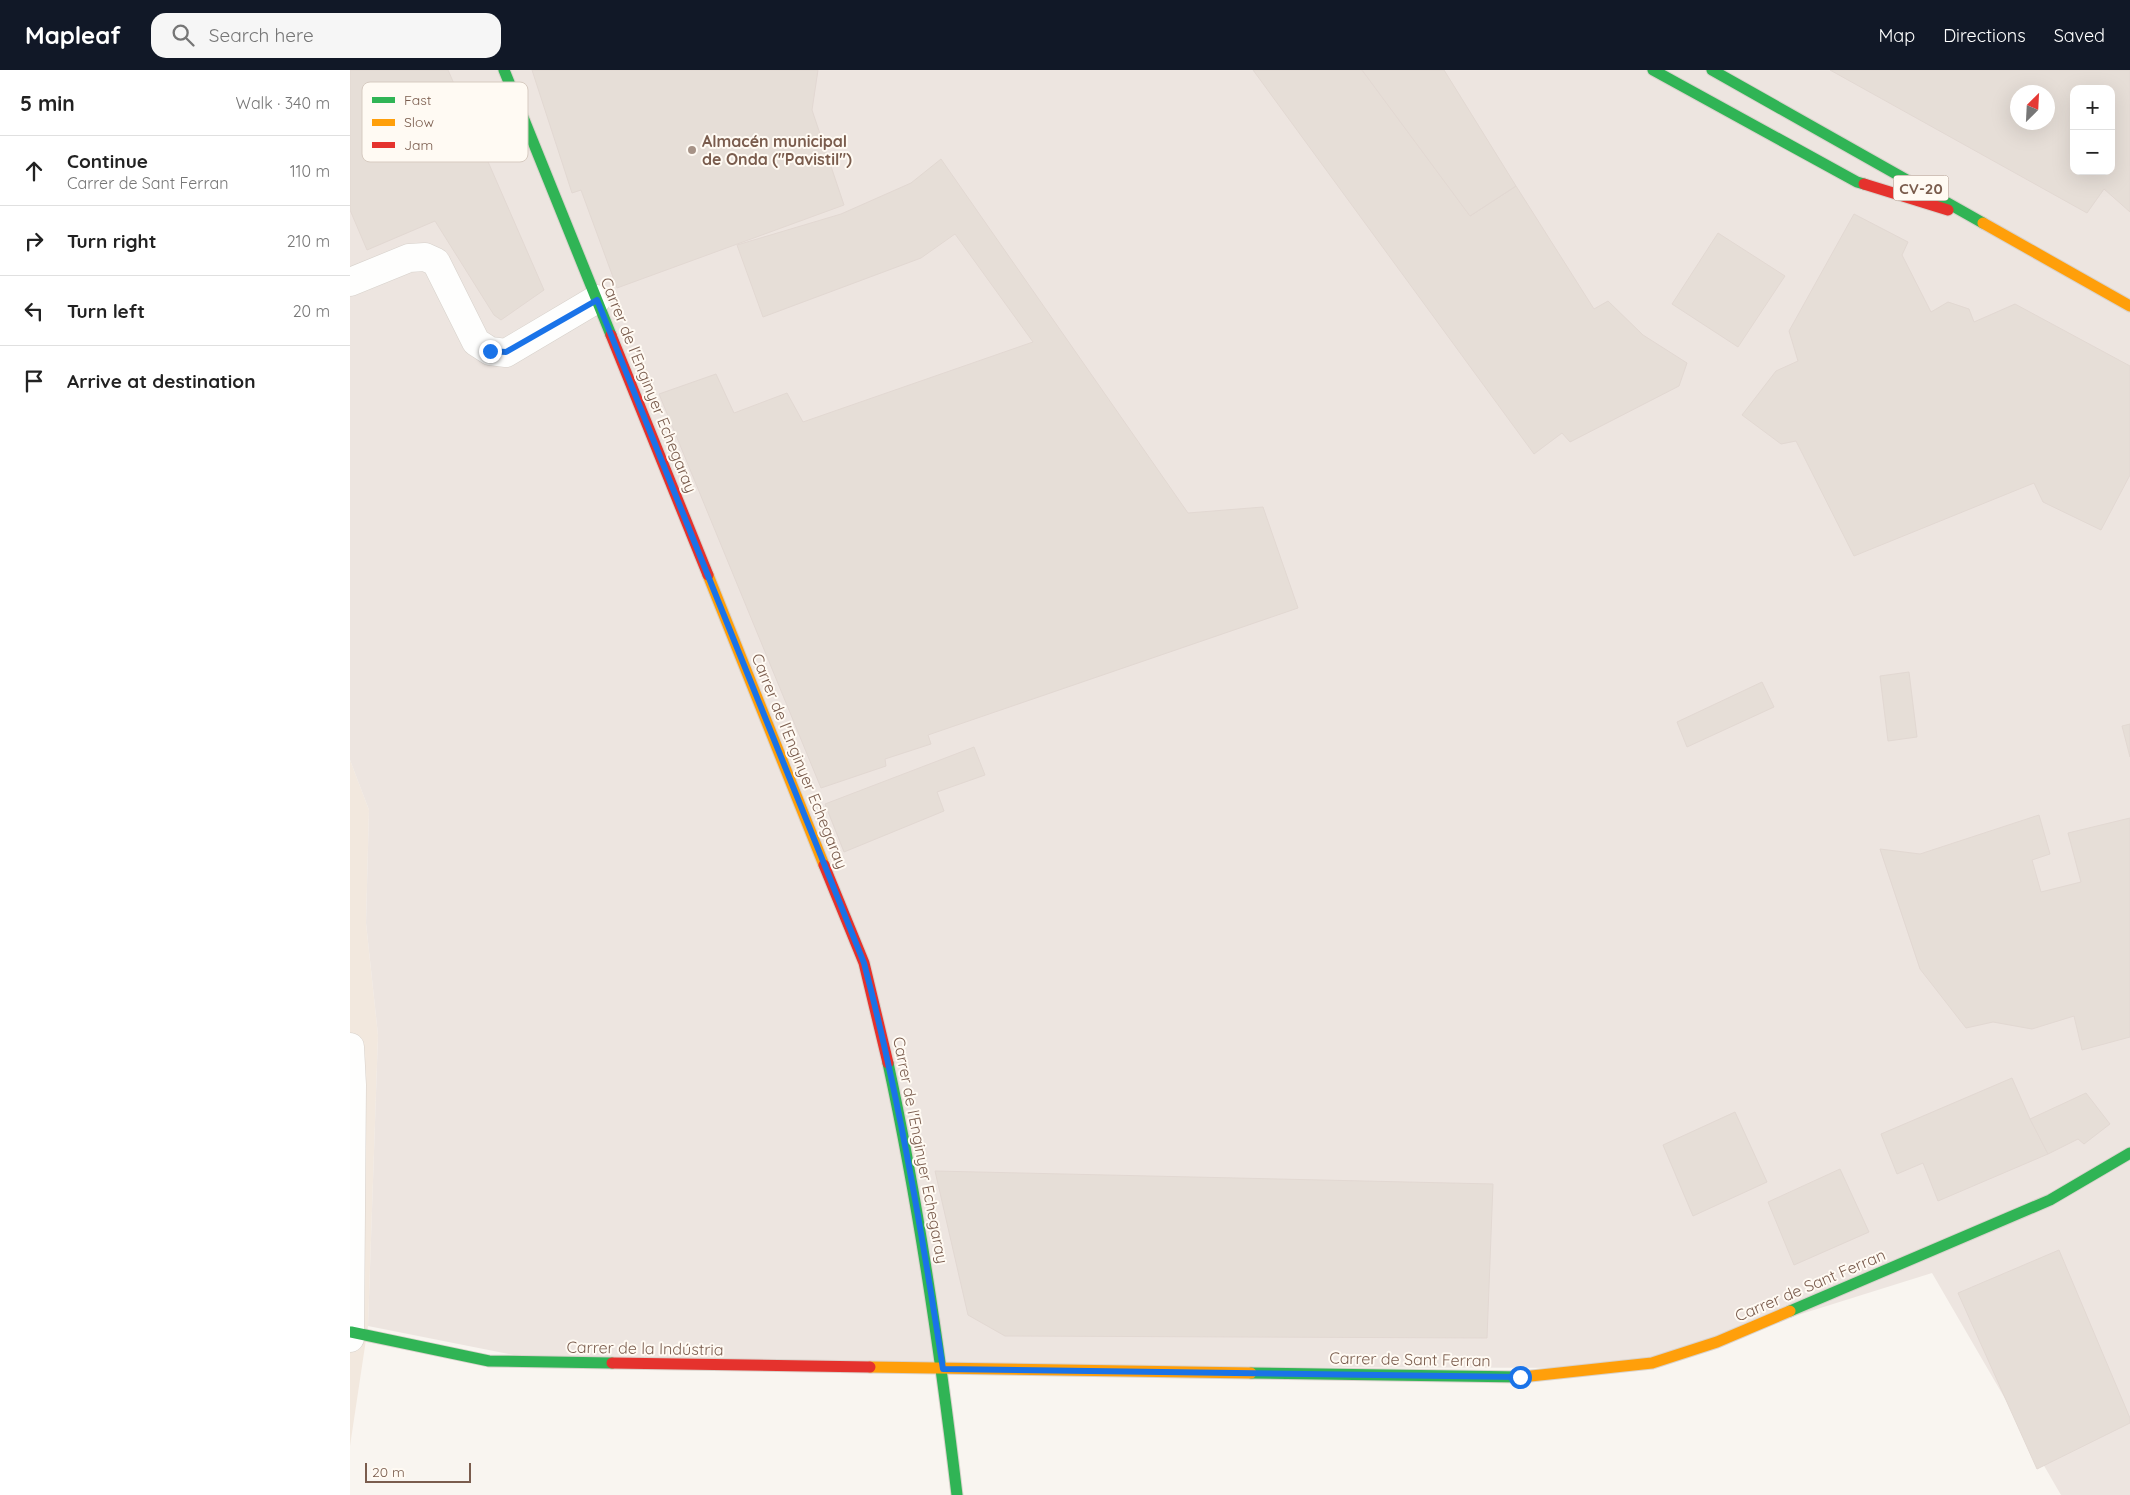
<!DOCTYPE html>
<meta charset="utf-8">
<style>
:root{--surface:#fff;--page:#f6f6f6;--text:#222;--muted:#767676;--line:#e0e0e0;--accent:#111827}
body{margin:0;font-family:Quicksand,sans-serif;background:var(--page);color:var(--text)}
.controls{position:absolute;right:15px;top:15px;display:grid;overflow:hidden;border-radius:10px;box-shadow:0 5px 20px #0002}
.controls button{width:45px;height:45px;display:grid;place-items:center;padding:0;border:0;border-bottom:1px solid var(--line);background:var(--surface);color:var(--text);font:25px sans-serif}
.compass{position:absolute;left:1660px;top:15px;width:45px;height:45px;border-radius:50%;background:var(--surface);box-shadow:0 5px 20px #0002;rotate:24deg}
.scale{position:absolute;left:15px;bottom:12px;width:106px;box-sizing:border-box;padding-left:5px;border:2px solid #7a5c4d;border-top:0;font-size:14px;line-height:18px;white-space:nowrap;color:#7a5c4d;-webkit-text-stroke:4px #fffaf3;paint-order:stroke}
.stop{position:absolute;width:15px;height:15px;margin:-11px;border:4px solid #1a73e8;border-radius:50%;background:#fff}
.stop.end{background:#1a73e8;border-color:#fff;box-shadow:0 1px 5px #0008}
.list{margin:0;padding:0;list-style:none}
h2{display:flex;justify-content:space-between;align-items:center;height:65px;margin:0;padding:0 20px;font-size:21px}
h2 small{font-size:16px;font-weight:400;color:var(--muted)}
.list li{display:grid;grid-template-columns:32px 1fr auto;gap:15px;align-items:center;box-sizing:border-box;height:70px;padding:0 20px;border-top:1px solid var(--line)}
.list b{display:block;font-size:19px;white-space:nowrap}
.list p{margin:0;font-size:16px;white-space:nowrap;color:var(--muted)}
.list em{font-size:16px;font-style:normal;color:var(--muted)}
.icon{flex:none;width:28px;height:28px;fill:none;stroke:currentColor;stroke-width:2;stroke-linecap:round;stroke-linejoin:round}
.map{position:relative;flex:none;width:1780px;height:1425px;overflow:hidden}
header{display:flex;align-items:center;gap:30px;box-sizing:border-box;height:70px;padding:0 25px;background:var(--accent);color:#fff}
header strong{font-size:24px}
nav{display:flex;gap:28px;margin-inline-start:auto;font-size:18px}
.search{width:350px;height:45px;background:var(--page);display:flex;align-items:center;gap:12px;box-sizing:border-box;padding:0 18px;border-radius:15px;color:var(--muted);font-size:19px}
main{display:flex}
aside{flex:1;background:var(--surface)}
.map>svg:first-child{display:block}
</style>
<header>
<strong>Mapleaf</strong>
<div class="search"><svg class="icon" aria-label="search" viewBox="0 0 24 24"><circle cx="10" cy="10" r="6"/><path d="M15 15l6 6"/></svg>Search here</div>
<nav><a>Map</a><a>Directions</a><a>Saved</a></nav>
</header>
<main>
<aside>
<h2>5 min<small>Walk · 340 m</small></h2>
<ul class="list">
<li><svg class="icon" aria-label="ahead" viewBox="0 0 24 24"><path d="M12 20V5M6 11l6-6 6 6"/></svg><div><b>Continue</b><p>Carrer de Sant Ferran</p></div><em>110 m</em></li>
<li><svg class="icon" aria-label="right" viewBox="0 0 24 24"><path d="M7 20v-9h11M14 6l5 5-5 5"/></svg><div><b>Turn right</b></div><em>210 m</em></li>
<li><svg class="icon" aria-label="left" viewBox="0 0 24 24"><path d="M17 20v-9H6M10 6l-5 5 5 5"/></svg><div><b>Turn left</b></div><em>20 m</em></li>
<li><svg class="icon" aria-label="arrive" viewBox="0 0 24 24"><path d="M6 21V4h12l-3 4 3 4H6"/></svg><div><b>Arrive at destination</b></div></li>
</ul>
</aside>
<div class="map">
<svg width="1780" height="1425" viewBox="0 0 1780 1425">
<rect width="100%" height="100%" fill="#f9f5f0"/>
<path fill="#f2e8de" d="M0,690L19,740L16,853L28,965L18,1256L0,1376Z"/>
<path fill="#ede5e0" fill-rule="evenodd" d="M0,0H1780V1425H1711L1582,1203L1278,1298L219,1296L18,1256L28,965L16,853L19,740L0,690ZM1724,19H1761V101H1724ZM1668,22H1698V52H1668Z"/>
<g fill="#e6ded7" stroke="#e2d8d2" fill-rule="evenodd">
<path d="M0,0H98L194,220L151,250L144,245L85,151L17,180L0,140Z"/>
<path d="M182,0H468L462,40L494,135L267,218L231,120L222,123Z"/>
<path d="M903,0H1012L1120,146L1166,116L1244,239L1258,231L1293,265L1337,293L1329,316L1220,372L1212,363L1184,384Z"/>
<path d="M1012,0H1094L1166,116L1120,146Z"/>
<path d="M1480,0H1780V142L1754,119L1737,143ZM1724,19H1761V101H1724ZM1668,22H1698V52H1668Z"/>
<path d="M591,89L838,443L913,437L948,538L578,665L581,674L535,689L536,696L471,718L309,324L366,304L384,343L437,323L453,352L683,272L605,164L571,188L413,247L387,175L491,144L561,113Z"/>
<path d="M1504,144L1558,172L1552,185L1581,242L1598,232L1619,239L1624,252L1665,234L1780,296V405L1751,460L1693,432L1684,413L1504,486L1446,371L1431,374L1392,345L1426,301L1448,291L1439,261Z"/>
<path d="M1368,163L1435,206L1388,277L1322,234Z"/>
<path d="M1559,602L1567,667L1538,671L1530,606Z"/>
<path d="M1412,612L1424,637L1337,677L1327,652Z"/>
<path d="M1780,654V687L1772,656Z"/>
<path d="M624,677L635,705L587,722L594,741L494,782L475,734Z"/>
<path d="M1689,745L1700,784L1682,790L1691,822L1731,812L1718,763L1780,748V967L1732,980L1724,946L1682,959L1643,952L1616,958L1570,899L1530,779L1570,784Z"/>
<path d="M1662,1008L1680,1049L1698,1084L1588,1131L1573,1093L1547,1104L1531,1064Z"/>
<path d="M1736,1023L1760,1054L1734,1074L1728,1069L1698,1084L1680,1049Z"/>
<path d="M1385,1042L1417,1112L1343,1146L1313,1075Z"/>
<path d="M1490,1099L1519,1162L1444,1195L1418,1132Z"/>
<path d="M585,1101L1143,1114L1137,1268L655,1266L618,1245Z"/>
<path d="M1709,1180L1780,1348V1353L1687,1399L1608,1223Z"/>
</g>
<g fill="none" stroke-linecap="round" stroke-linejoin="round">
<g stroke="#d7d1cb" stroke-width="29">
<g id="street">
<path d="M0,212L59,188L75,187L86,192L126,272L140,281L156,283L247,229"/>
<path d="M0,977L2,1015L0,1268"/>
</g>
</g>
<g stroke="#d9d2cb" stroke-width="13">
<g id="fast">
<path d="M154,0L261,265"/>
<path d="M1303,0L1507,112L1514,114"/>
<path d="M1362,0L1633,153"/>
<path d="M538,993C569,1136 590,1280 607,1425"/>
<path d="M1440,1241L1700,1130L1780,1083"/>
<path d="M1,1262L139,1291L262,1293"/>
<path d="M901,1303L1171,1307"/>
</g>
</g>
<g stroke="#d9d2cb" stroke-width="13">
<g id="slow">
<path d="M1633,153L1780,236"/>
<path d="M358,505L474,795"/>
<path d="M520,1297L901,1303"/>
<path d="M1171,1307L1302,1293L1367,1272L1440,1241"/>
</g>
</g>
<g stroke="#d9d2cb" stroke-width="13">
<g id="jam">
<path d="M1514,114L1598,140"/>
<path d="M261,265L358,505"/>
<path d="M474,795L514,893L538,993"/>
<path d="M262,1293L520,1297"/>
</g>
</g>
<use href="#street" stroke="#fefefd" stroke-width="28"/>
<use href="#fast" stroke="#30b455" stroke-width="11"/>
<use href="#slow" stroke="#ff9f0a" stroke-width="11"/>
<use href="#jam" stroke="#e5322d" stroke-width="11"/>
</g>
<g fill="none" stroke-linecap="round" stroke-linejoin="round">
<path stroke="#1a73e8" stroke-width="6" d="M140,281L156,282L247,230L514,893C549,1026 572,1163 593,1299L1170,1307"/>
</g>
<circle fill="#a69286" stroke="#fffaf3" stroke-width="2" cx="342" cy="80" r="5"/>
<g text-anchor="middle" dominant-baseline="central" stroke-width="4" stroke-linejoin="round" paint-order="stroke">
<rect fill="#fffaf3" stroke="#a28b7f" stroke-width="1" x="1543.5" y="105.5" width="55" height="25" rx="4"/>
<g font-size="15" font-weight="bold" fill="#7a5c4d">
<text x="1571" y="118">CV-20</text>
</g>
<g font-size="16" font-weight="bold" fill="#7a5c4d" stroke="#fffaf3" text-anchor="start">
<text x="352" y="71">Almacén municipal<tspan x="352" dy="18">de Onda ("Pavistil")</tspan></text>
</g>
<g font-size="16" fill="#7a5c4d" stroke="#fffaf3">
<text transform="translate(299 315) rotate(68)">Carrer de l'Enginyer Echegaray</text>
<text transform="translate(450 691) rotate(68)">Carrer de l'Enginyer Echegaray</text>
<text transform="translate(571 1080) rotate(79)">Carrer de l'Enginyer Echegaray</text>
<text transform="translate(1460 1215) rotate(-23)">Carrer de Sant Ferran</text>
<text transform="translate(295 1278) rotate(1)">Carrer de la Indústria</text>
<text transform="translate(1060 1289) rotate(1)">Carrer de Sant Ferran</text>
</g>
</g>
<rect x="12" y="12" width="166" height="80" rx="8" fill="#fffaf3" stroke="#d7cbc1" stroke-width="1"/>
<rect x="22" y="27" width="23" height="6" fill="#30b455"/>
<rect x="22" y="49" width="23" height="7" fill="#ff9f0a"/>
<rect x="22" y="72" width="23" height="6" fill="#e5322d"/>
<g font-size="14" fill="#7a5c4d">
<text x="54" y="35">Fast</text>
<text x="54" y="57">Slow</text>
<text x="54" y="80">Jam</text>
</g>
</svg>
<div class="controls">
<button>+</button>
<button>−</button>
</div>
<svg class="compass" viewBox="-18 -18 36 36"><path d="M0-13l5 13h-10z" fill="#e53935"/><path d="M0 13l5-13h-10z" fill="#767676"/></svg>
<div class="scale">20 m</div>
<div class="stop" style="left:1170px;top:1307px"></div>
<div class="stop end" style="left:140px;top:281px"></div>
</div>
</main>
